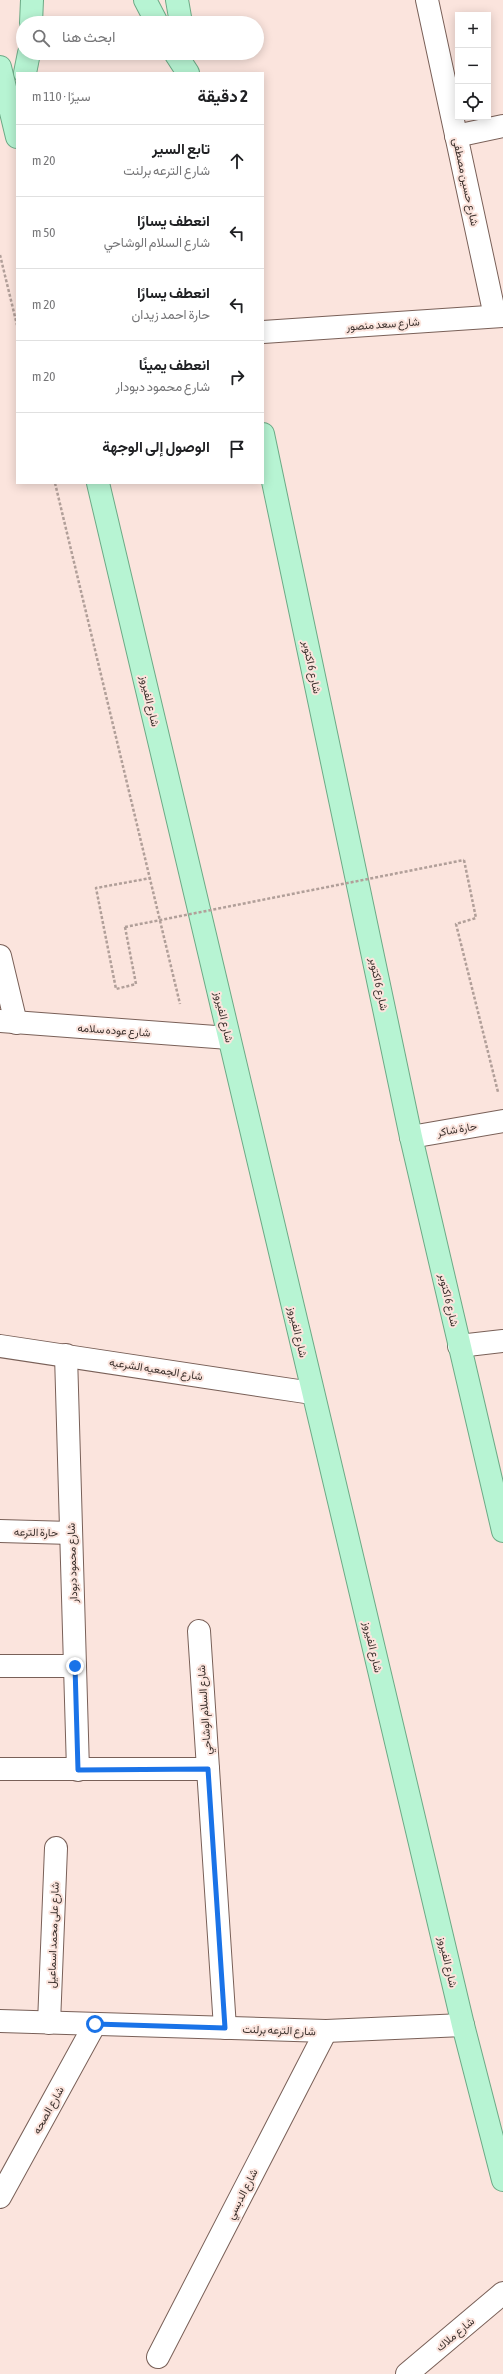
<!DOCTYPE html>
<html lang="ar">
<meta charset="utf-8">
<style>
:root{--surface:#fff;--page:#f2f2f2;--text:#202124;--muted:#757577;--line:#e0e0e0}
body{margin:0;font-family:"Asap Condensed",Vazirmatn,sans-serif;background:var(--page);color:var(--text);direction:rtl}
.controls{position:absolute;right:12px;top:12px;display:grid;overflow:hidden;border-radius:0px;box-shadow:0 2px 10px #0003}
.controls button{width:36px;height:36px;display:grid;place-items:center;padding:0;border:0;border-bottom:1px solid var(--line);background:var(--surface);color:var(--text);font:20px sans-serif}
.stop{position:absolute;width:12px;height:12px;margin:-9px;border:3px solid #1a73e8;border-radius:50%;background:#fff}
.stop.end{background:#1a73e8;border-color:#fff;box-shadow:0 1px 4px #0008}
.list{margin:0;padding:0;list-style:none}
h2{display:flex;justify-content:space-between;align-items:center;height:52px;margin:0;padding:0 16px;font-size:17px}
h2 small{font-size:13px;font-weight:400;color:var(--muted)}
.list li{display:grid;grid-template-columns:26px 1fr auto;gap:12px;align-items:center;box-sizing:border-box;height:72px;padding:0 16px;border-top:1px solid var(--line)}
.list b{display:block;font-size:15px;white-space:nowrap}
.list p{margin:0;font-size:13px;white-space:nowrap;color:var(--muted)}
.list em{font-size:13px;font-style:normal;color:var(--muted)}
.icon{flex:none;width:22px;height:22px;fill:none;stroke:currentColor;stroke-width:2;stroke-linecap:round;stroke-linejoin:round}
.map{position:relative;flex:none;width:503px;height:2374px;overflow:hidden;direction:ltr}
.search{position:absolute;background:var(--surface);box-shadow:0 2px 10px #0003;left:16px;top:16px;width:248px;height:44px;display:flex;align-items:center;gap:10px;box-sizing:border-box;padding:0 14px;border-radius:22px;color:var(--muted);font-size:15px}
.panel{position:absolute;background:var(--surface);box-shadow:0 2px 10px #0003;left:16px;top:72px;width:248px;height:412px;border-radius:0px;direction:rtl}
.map>svg:first-child{display:block}
</style>
<div class="map">
<svg width="503" height="2374" viewBox="0 0 503 2374">
<rect width="100%" height="100%" fill="#fbe4dd"/>
<g fill="none" stroke-linecap="round" stroke-linejoin="round">
<g stroke="#796058" stroke-width="24">
<g id="minor">
<path d="M427,0L495,316"/>
<path d="M456,136L503,126"/>
<path d="M263,332L503,316"/>
<path d="M0,956L16,1023"/>
<path d="M0,1021L229,1038"/>
<path d="M411,1137L503,1121"/>
<path d="M0,1346L312,1393"/>
<path d="M459,1346L503,1341"/>
<path d="M66,1355L78,1770"/>
<path d="M0,1531L71,1533"/>
<path d="M199,1631L225,2028"/>
<path d="M0,1666H75"/>
<path d="M0,1769H208"/>
<path d="M0,2021L326,2031L463,2025"/>
<path d="M49,2023L56,1848"/>
<path d="M0,2197L95,2024"/>
<path d="M158,2357L326,2031"/>
<path d="M407,2374L503,2293"/>
</g>
</g>
<g stroke="#6caa86" stroke-width="24">
<g id="major">
<path d="M145,0L157,23"/>
<path d="M177,0L181,23"/>
<path d="M31,23L32,0"/>
<path d="M175,53L188,73"/>
<path d="M0,67L17,137"/>
<path d="M25,73L29,53"/>
<path d="M263,434L411,1137L503,1531"/>
<path d="M98,483L463,2025L503,2180"/>
</g>
</g>
<g stroke="#b19f99" stroke-width="2.5" stroke-dasharray="3 2" stroke-linecap="butt">
<path d="M0,255L17,325"/>
<path d="M55,483L180,1004"/>
<path d="M464,860L476,918L456,924L498,1092"/>
<path d="M125,927L136,984L116,989L96,888L151,878"/>
</g>
<use href="#minor" stroke="#fff" stroke-width="22"/>
<use href="#major" stroke="#b7f4d3" stroke-width="22"/>
<path stroke="#b19f99" stroke-width="2.5" stroke-dasharray="3 2" stroke-linecap="butt" d="M125,927L464,860"/>
</g>
<g fill="none" stroke-linecap="round" stroke-linejoin="round">
<path stroke="#1a73e8" stroke-width="5" d="M75,1666L78,1770L208,1769L225,2028L95,2024"/>
</g>
<g text-anchor="middle" dominant-baseline="central" stroke-width="4" stroke-linejoin="round" paint-order="stroke">
<g font-size="11" fill="#3b302c" stroke="#fbe4dd">
<text transform="translate(466 182) rotate(78)">شارع حسين مصطفى</text>
<text transform="translate(383 324) rotate(-4)">شارع سعد منصور</text>
<text transform="translate(312 667) rotate(78)">شارع 6 اكتوبر</text>
<text transform="translate(150 701) rotate(77)">شارع الفيروز</text>
<text transform="translate(379 984) rotate(78)">شارع 6 اكتوبر</text>
<text transform="translate(224 1017) rotate(77)">شارع الفيروز</text>
<text transform="translate(114 1030) rotate(4)">شارع عوده سلامه</text>
<text transform="translate(457 1129) rotate(-10)">حارة شاكر</text>
<text transform="translate(449 1300) rotate(77)">شارع 6 اكتوبر</text>
<text transform="translate(298 1332) rotate(77)">شارع الفيروز</text>
<text transform="translate(156 1369) rotate(9)">شارع الجمعيه الشرعيه</text>
<text transform="translate(36 1532) rotate(1)">حارة الترعه</text>
<text transform="translate(72 1563) rotate(-92)">شارع محمود دبودار</text>
<text transform="translate(373 1647) rotate(77)">شارع الفيروز</text>
<text transform="translate(204 1710) rotate(-94)">شارع السلام الوشاحي</text>
<text transform="translate(53 1935) rotate(-88)">شارع على محمد اسماعيل</text>
<text transform="translate(448 1962) rotate(77)">شارع الفيروز</text>
<text transform="translate(279 2030) rotate(2)">شارع الترعه برلنت</text>
<text transform="translate(48 2110) rotate(-61)">شارع الصحه</text>
<text transform="translate(242 2194) rotate(-63)">شارع الدبسي</text>
<text transform="translate(455 2334) rotate(-40)">شارع ملاك</text>
</g>
</g>
</svg>
<div class="controls">
<button>+</button>
<button>−</button>
<button><svg class="icon" aria-label="locate" viewBox="0 0 24 24"><circle cx="12" cy="12" r="6"/><path d="M12 2v4M12 18v4M2 12h4M18 12h4"/></svg></button>
</div>
<div class="stop" style="left:95px;top:2024px"></div>
<div class="stop end" style="left:75px;top:1666px"></div>
<div class="search"><svg class="icon" aria-label="search" viewBox="0 0 24 24"><circle cx="10" cy="10" r="6"/><path d="M15 15l6 6"/></svg>ابحث هنا</div>
<section class="panel">
<h2>2 دقيقة<small>سيرًا · 110 m</small></h2>
<ul class="list">
<li><svg class="icon" aria-label="ahead" viewBox="0 0 24 24"><path d="M12 20V5M6 11l6-6 6 6"/></svg><div><b>تابع السير</b><p>شارع الترعه برلنت</p></div><em>20 m</em></li>
<li><svg class="icon" aria-label="left" viewBox="0 0 24 24"><path d="M17 20v-9H6M10 6l-5 5 5 5"/></svg><div><b>انعطف يسارًا</b><p>شارع السلام الوشاحي</p></div><em>50 m</em></li>
<li><svg class="icon" aria-label="left" viewBox="0 0 24 24"><path d="M17 20v-9H6M10 6l-5 5 5 5"/></svg><div><b>انعطف يسارًا</b><p>حارة احمد زيدان</p></div><em>20 m</em></li>
<li><svg class="icon" aria-label="right" viewBox="0 0 24 24"><path d="M7 20v-9h11M14 6l5 5-5 5"/></svg><div><b>انعطف يمينًا</b><p>شارع محمود دبودار</p></div><em>20 m</em></li>
<li><svg class="icon" aria-label="arrive" viewBox="0 0 24 24"><path d="M6 21V4h12l-3 4 3 4H6"/></svg><div><b>الوصول إلى الوجهة</b></div></li>
</ul>
</section>
</div>
